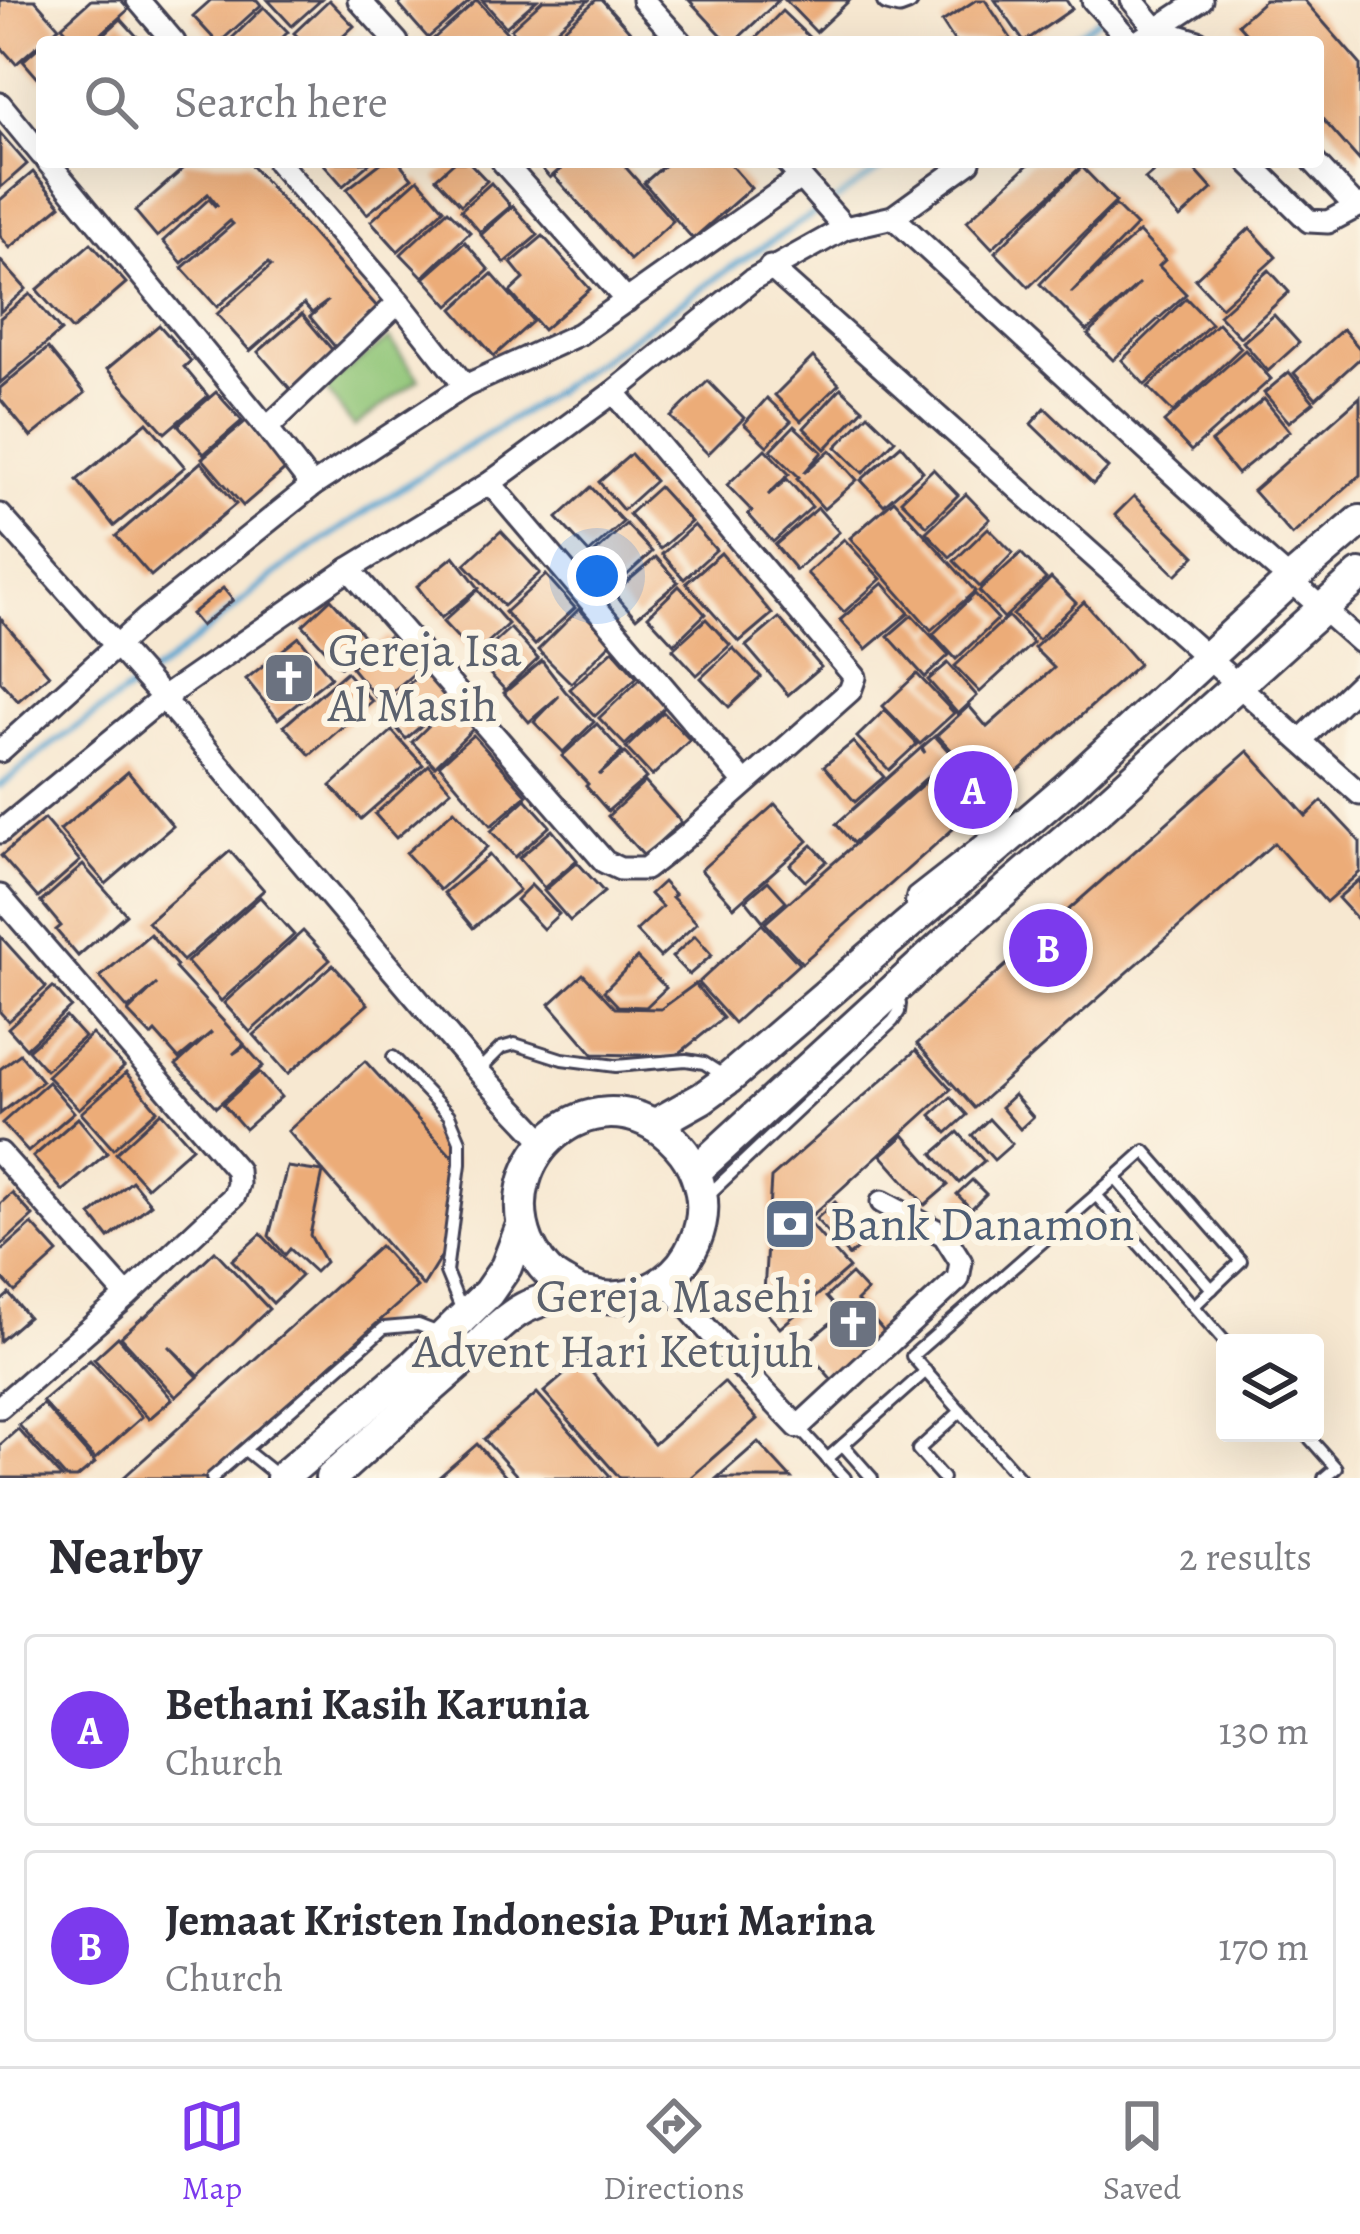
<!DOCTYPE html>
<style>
:root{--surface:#fff;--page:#f7f7f7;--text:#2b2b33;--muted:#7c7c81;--line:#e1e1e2;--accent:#7c3aed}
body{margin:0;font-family:Alegreya,serif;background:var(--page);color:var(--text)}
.controls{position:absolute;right:36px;bottom:36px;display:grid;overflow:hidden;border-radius:12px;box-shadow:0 12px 48px #0002}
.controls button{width:108px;height:108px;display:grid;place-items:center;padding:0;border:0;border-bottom:3px solid var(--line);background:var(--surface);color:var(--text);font:60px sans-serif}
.you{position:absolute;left:597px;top:576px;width:42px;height:42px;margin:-30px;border:9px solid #fff;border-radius:50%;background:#1a73e8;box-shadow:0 0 0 18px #1a73e833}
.badge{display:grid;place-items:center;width:78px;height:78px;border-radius:50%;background:var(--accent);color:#fff;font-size:39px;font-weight:700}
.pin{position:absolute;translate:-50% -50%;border:6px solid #fff;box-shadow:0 3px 12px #0006}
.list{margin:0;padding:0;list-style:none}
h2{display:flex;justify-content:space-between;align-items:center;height:156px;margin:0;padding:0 48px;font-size:51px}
h2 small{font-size:39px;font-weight:400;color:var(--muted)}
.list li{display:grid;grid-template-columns:78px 1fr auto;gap:36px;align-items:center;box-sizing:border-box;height:192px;margin:0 24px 24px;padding:0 24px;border:3px solid var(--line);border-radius:12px}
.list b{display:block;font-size:45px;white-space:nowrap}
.list p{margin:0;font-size:39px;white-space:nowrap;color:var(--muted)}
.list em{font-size:39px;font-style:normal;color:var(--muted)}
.icon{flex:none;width:66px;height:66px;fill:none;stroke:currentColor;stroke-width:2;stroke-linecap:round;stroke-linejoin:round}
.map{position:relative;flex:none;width:1360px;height:1478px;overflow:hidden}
.search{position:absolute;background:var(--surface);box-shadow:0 12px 48px #0002;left:36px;right:36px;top:36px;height:132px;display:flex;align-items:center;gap:30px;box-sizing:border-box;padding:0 42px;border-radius:12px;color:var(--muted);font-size:45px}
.sheet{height:588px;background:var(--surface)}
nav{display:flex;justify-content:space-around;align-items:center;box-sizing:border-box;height:168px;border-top:3px solid var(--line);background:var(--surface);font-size:33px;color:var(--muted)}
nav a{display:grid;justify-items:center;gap:6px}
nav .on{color:var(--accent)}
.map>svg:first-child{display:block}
</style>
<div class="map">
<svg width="1360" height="1478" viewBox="0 0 1360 1478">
<rect width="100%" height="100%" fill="#fcf5e5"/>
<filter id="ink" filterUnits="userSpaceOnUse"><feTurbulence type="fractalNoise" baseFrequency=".00833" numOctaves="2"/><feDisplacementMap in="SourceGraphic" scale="24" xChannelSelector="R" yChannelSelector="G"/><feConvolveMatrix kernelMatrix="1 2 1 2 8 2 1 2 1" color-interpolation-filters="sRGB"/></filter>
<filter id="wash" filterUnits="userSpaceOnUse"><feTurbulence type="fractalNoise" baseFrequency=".004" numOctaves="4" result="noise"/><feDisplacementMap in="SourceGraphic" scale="48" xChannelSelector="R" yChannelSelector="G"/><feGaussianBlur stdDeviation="2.7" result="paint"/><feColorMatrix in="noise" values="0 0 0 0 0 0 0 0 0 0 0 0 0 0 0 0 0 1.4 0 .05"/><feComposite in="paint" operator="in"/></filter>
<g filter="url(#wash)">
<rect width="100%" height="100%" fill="#f7e8d1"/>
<path fill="#8fc577" stroke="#587459" stroke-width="3" d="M389,339L419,379L354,427L324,387Z"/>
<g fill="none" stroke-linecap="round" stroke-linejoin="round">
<g stroke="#57a4d0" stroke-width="6">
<path d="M1065,42L1102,17"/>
<path d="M832,202L891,162"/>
<path d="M0,786L51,745L165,665L288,564L409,483L542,400L736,264L821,209"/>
</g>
</g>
<g id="blocks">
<g fill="#ecac78">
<path d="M0,0H35L59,27L16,64L0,46Z"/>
<path d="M91,0H121L129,9L92,42H76L62,26Z"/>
<path d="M211,0H257L261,5L220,42H217L193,16Z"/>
<path d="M268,0H321L292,26Z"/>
<path d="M329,0L354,26L337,42H303L294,33Z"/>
<path d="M404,0H471L428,38L399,5Z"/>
<path d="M477,0L510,36L503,42H430Z"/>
<path d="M482,0H537L506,27Z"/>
<path d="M543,0H589L543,42H523L511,29Z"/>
<path d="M596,0H602L632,34L624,42H549Z"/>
<path d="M689,0H779L734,42H728Z"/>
<path d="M785,0H850L816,32Z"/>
<path d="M976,0H985L1012,40L955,42L942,22Z"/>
<path d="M995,0H1066L1072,9L1024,42Z"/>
<path d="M1265,0H1304L1360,64V161L1318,114V42H1254L1238,24Z"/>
<path d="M264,7L288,32L278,42H228Z"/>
<path d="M782,11L814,42H752Z"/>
<path d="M121,19L142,42H103L100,38Z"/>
<path d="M42,44V83L23,61Z"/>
<path d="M0,133L27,164L0,188Z"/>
<path d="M179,162H248L379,309L336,348L310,317L328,301L312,313L304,304L250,351L217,314L271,266L268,263L217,307L182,268L233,224L230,221L182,263L163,241L209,199L215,206L217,205L208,194L157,237L135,211L184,168Z"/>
<path d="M322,162H371L343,186Z"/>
<path d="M382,162H399L412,178L367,214L347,189Z"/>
<path d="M454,162H469L487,181L461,205L436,178Z"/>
<path d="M536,162H621L673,221L630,260L554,176L566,164L550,178Z"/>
<path d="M668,162H728L751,188L693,239L644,183Z"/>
<path d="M1031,162H1086L992,248L967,221Z"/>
<path d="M1165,162H1188L1212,189L1180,218L1145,179Z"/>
<path d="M1082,167L1116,202L1029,287L995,252Z"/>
<path d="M33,172L61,205L10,248L0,236V200Z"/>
<path d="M418,179L444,209L398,251L371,221Z"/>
<path d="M491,183L511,206L480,232L461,210Z"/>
<path d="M1115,205L1136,226L1071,293L1139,232L1165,260L1159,266L1186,294L1113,360L1088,335L1140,283L1087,331L1040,284Z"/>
<path d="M513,206L538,235L505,263L481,235Z"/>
<path d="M448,210L470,232L423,277L401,254Z"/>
<path d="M1250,228L1276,257L1221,307L1195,279Z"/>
<path d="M543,236L590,289L543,330L510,292L524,279L511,263Z"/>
<path d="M465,242L489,270L449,306L424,278Z"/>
<path d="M91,243L126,283L72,330L37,290Z"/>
<path d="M0,260L26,289L0,312Z"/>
<path d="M1269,270L1289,292L1240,337L1219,315Z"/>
<path d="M492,274L533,321L494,356L453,309Z"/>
<path d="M30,294L61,331L0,383V318Z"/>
<path d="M1186,298L1211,324L1145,385L1122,360Z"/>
<path d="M302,314L335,353L292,391L258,352Z"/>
<path d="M1274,315L1299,343L1268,371L1243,342Z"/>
<path d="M1218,323L1241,348L1173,412L1148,387Z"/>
<path d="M159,325L191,361L184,367L208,396L165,433L107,369Z"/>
<path d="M1343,329L1360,349V358L1316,398L1294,373Z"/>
<path d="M48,348L85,393L31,437L0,399V388Z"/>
<path d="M1245,350L1271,379L1191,451L1164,422Z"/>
<path d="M813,357L839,384L801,421L775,395Z"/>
<path d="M1289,372L1314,402L1289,422L1264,393Z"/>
<path d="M708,381L744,418L708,454L671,417Z"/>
<path d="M841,388L863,409L825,449L804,428Z"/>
<path d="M216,392L242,421L204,454L178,425Z"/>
<path d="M1360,397V475L1292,535L1253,491Z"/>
<path d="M767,398L791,421L767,446L744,424Z"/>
<path d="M1264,399L1290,431L1237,474L1211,442Z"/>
<path d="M1045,408L1108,468L1093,484L1031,424Z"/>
<path d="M868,414L895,440L863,473L836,447Z"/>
<path d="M246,421L287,468L243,506L202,458Z"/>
<path d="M147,422L185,467L114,526L77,480Z"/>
<path d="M794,426L822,452L804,473L830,450L857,480L824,509L797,479L799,477L771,450Z"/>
<path d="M901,445L923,471L884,505L861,480Z"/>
<path d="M765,449L789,474L768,495L787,479L812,507L773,542L748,514L752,511L727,485Z"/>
<path d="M631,454L655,481L623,510L599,482Z"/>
<path d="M201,462L236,504L151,576L116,536Z"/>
<path d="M933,469L958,495L927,526L901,500Z"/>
<path d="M591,487L623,522L589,553L557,518Z"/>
<path d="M659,487L691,522L660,549L629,514Z"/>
<path d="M966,494L990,519L950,557L926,532Z"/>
<path d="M1134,496L1195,556L1176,575L1115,515Z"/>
<path d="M894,500L975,591L931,630L850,538Z"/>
<path d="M818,508L839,532L796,570L775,545Z"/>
<path d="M626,524L652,552L611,590L585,562Z"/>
<path d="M694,525L716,550L684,579L662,554Z"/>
<path d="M988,528L1013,553L980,587L954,561Z"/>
<path d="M501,531L540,573L504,606L465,564Z"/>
<path d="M844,539L881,579L844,612L807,573Z"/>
<path d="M721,553L772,614L739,642L686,583Z"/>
<path d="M1021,553L1046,579L1004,618L979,591Z"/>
<path d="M454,556L479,588L441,618L417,586Z"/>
<path d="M656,557L678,582L636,618L614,593Z"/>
<path d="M546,575L575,608L535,645L505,612Z"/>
<path d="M1051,578L1076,603L1038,640L1013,615Z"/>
<path d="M883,583L909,613L866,649L840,620Z"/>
<path d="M679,586L705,614L674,644L648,616Z"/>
<path d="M223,588L233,600L201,626L191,614Z"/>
<path d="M478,590L508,624L474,655L443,622Z"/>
<path d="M975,594L998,619L956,659L933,634Z"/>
<path d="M331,599L369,642L341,667L303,625Z"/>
<path d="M1084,602L1139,664L802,963L765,923L956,755L937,735L969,706L987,727L1054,668L1034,648Z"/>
<path d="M579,609L612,642L571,683L538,650Z"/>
<path d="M912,615L949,655L925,677L888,636Z"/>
<path d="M1008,616L1033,643L980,692L955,666Z"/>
<path d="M0,618L49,675L18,701L0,681Z"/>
<path d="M779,618L821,667L788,695L746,646Z"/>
<path d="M706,619L730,645L697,675L673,649Z"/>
<path d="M510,628L538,659L505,690L476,659Z"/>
<path d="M299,637L331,677L278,719L246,679Z"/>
<path d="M388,637L416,672L380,702L351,667Z"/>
<path d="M733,648L761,677L729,707L701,678Z"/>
<path d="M613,650L637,677L595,716L570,689Z"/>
<path d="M542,661L565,691L594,722L563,752L534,722L559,696L529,722L504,693Z"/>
<path d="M948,663L977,696L958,714L928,680Z"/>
<path d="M426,669L452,699L406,739L380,709Z"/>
<path d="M346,672L372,701L310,755L284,726Z"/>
<path d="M917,674L954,713L920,744L883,706Z"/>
<path d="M640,679L666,706L625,745L599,718Z"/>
<path d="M452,703L475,727L435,766L412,742Z"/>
<path d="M885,710L917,744L889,770L857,737Z"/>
<path d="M663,712L690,740L652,776L626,748Z"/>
<path d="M597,724L622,752L599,775L625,753L646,778L608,811L586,786L588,784L562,756Z"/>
<path d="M392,731L423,765L361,819L331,786Z"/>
<path d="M473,735L527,795L491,826L439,765Z"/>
<path d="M935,736L952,755L853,843L836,824L921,748L925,753L922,747Z"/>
<path d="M853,742L884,777L855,802L824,766Z"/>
<path d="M1248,751L1306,816L1322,801L1353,834L1360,842V872L1326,902L1274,843L974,1108L917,1044Z"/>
<path d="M429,765L451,790L396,838L375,814Z"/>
<path d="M128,772L173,826L106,884L60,830Z"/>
<path d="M645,782L681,822L644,856L608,816Z"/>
<path d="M526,799L550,826L515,857L491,831Z"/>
<path d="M775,804L808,841L734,907L701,870Z"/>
<path d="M454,810L487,847L440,890L406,853Z"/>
<path d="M44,819L80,861L38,898L1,856Z"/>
<path d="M552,830L577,860L544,888L519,858Z"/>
<path d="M812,845L827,861L805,881L790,865Z"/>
<path d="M230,851L264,890L183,961L148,922Z"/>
<path d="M489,855L519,890L473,928L444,893Z"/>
<path d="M577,862L604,892L570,921L544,891Z"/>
<path d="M83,865L126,914L78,956L56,930L61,926L41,902Z"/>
<path d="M1360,879V922L1338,898Z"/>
<path d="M768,881L786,901L763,921L746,900Z"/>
<path d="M663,882L675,895L672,897L697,923L660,957L636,931L662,907L650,894Z"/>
<path d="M531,885L559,914L543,929L516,900Z"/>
<path d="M260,897L294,935L221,1001L187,962Z"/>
<path d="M762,924L799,964L734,1023L698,983Z"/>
<path d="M303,931L330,960L250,1032L224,1003Z"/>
<path d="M150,934L177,966L175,968L244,1044L233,1054L245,1046L263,1066L216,1107L176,1065L212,1032L179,1059L155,1032L151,1036L128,1012L157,984L128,1009L100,977Z"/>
<path d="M0,936L46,987L8,1021L0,1012Z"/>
<path d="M695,936L712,955L689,975L672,957Z"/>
<path d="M637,958L666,988L646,1007L618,1006L604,991Z"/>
<path d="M333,965L368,1004L288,1074L254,1035Z"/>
<path d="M583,974L615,1008L661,1009L695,984L723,1018L676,1056L593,1054L550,1004Z"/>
<path d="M53,987L71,1007L26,1048L8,1028Z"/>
<path d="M66,1017L84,1037L46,1070L28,1050Z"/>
<path d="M92,1034L124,1067L79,1109L47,1076Z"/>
<path d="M916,1050L951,1089L807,1220L849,1268L780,1328L763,1309L771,1178Z"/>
<path d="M20,1054L42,1081L0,1114V1069Z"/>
<path d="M365,1061L455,1160L444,1252L423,1286L288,1131Z"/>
<path d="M259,1072L281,1097L245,1129L223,1104Z"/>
<path d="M126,1073L157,1110L113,1149L81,1113Z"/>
<path d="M48,1082L74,1112L28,1152L2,1123Z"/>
<path d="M1014,1095L1033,1117L1020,1129L1001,1107Z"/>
<path d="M951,1097L967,1115L947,1133L931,1115Z"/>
<path d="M161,1112L192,1147L147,1187L116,1153Z"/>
<path d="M78,1118L107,1153L63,1191L33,1157Z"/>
<path d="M989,1119L1012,1144L994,1160L972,1135Z"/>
<path d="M958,1132L984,1161L959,1183L933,1154Z"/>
<path d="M904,1135L948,1185L925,1205L881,1155Z"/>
<path d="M287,1167L323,1172L310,1235L325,1262L315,1272L290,1249L285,1255L269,1236Z"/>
<path d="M972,1180L986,1194L971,1209L957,1194Z"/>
<path d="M132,1181L151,1204L109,1238L91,1215Z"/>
<path d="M12,1193L33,1216L0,1246V1204Z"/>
<path d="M835,1202L868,1239L849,1256L816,1219Z"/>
<path d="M32,1224L58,1253L15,1292L0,1276V1252Z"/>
<path d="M261,1234L301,1276L273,1303L232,1260Z"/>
<path d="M380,1246L417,1287L206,1478H123Z"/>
<path d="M215,1251L269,1309L199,1375L169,1346L198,1377L176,1397L121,1337L143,1317L144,1318Z"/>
<path d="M851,1274L867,1291L857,1301L887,1335L834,1382L803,1346L841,1314L826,1297Z"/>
<path d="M9,1294L28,1317L0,1341V1302Z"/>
<path d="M118,1337L172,1399L149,1419L94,1359Z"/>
<path d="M90,1360L142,1417L95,1459L42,1401Z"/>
<path d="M581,1360L654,1444L724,1382L757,1419L690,1478H620L544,1392Z"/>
<path d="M537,1393L610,1476L607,1478H519L484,1439Z"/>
<path d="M43,1404L95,1463L77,1478H66L19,1425Z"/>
<path d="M18,1429L62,1478H0V1445Z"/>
<path d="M758,1442L791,1478H717Z"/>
<path d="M477,1444L507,1478H438Z"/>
</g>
</g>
</g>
<g filter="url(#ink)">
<use href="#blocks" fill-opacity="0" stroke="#424052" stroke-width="3"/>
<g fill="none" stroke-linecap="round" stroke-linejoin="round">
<g stroke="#424052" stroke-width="16">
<g id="lane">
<path d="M920,912L911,902L913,894L996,829L1003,834"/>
<path d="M393,1057L449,1115L460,1141V1164L446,1272L463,1313"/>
<path d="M478,1071L501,1048L515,1044L562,1059L616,1066L686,1060L704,1063L726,1077"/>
<path d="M1115,1178L1212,1289"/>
<path d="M1096,1195L1145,1151L1241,1261L1194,1306"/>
<path d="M706,1197L893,1021L899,1012L900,1004L893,995"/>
<path d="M798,1427L845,1478"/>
<path d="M1305,1433L1336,1468L1324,1478"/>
<path d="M843,1445L872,1478"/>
<path d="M245,1450L280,1478"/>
<path d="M827,1459L926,1371"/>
<path d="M212,1478L384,1328L418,1325L439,1333"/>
<path d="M943,1478L918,1450L961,1411"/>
<path d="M1020,1478L912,1356L1096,1195L1226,1343"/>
</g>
</g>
<g stroke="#424052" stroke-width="27">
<g id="street">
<path d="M138,0L174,42"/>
<path d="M359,0L397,42"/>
<path d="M643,0L681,42"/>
<path d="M888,0L899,3L907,0"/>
<path d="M1093,0L1131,42"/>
<path d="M1132,0L1156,29L1198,42"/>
<path d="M1137,42L1201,0"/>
<path d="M0,104L42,155"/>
<path d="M48,162L267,428L312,486"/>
<path d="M278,162L399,302L465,386"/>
<path d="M503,162L627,301"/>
<path d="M787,162L845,228"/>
<path d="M1249,162L1309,221L1328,222L1360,205"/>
<path d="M1314,162L1356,207"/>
<path d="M893,217L1247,542L1360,642"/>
<path d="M770,267L1360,794"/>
<path d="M267,428L399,302"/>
<path d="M490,483L745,783"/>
<path d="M0,515L163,698L478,1071L545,1142"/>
<path d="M349,569L605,862L620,869H645L682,840L850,691L855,677L614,392"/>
<path d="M1301,740L1360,683"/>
<path d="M0,751L146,619L312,486L465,386L579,334L801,177"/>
<path d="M0,832L163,698L349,569L490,483L614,392L752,280L845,228L893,217L969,162"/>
<path d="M0,896L237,1170L238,1184L234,1196L127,1296L0,1407"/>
<path d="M0,1153L127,1296"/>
<path d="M665,1281L739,1365L798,1427L958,1279L961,1262L944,1235L882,1202"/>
</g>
</g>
<g stroke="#424052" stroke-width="36">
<g id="secondary">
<path d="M654,1125L702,1098L728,1079L1068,787L1290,581L1360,521"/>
<path d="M696,1171L944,944L1093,815L1360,575"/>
<path d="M282,1478L412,1367L488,1293L506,1267L522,1225"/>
<path d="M331,1478C376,1437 422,1396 468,1356C485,1340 503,1319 524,1308C538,1301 560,1294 576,1293C585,1292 594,1295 603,1297C624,1299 647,1293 664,1281C691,1262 707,1225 701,1193C696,1167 685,1149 664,1132C590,1075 494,1157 528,1242C534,1255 543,1269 555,1278C562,1283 571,1287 579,1292"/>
</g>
</g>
<use href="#lane" stroke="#fff" stroke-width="10"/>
<use href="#street" stroke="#fff" stroke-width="21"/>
<use href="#secondary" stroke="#fff" stroke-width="30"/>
</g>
</g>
<defs>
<g id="church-square" transform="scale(2.7)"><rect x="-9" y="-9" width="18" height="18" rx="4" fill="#6b7280" stroke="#fcf5e5"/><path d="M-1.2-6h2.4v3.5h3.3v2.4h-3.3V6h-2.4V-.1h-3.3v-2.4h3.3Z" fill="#fff"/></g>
<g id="bank-square" transform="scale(2.7)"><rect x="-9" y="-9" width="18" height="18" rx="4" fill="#5c6f8a" stroke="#fcf5e5"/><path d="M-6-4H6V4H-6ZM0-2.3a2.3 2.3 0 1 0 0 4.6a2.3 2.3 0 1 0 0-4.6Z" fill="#fff"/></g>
</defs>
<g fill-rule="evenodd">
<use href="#church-square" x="289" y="678"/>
<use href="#bank-square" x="790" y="1224"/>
<use href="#church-square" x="853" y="1324"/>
</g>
<g text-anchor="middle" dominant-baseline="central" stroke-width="12" stroke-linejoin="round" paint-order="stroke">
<g font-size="48" fill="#5b616d" stroke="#fcf5e5" text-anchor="start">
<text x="328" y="650">Gereja Isa<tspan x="328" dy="55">Al Masih</tspan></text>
<text x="814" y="1296" text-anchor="end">Gereja Masehi<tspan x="814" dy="55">Advent Hari Ketujuh</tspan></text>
</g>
<g font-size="48" fill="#4e5e75" stroke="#fcf5e5" text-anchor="start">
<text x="829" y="1224">Bank Danamon</text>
</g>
</g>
</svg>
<div class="controls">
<button><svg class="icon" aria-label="layers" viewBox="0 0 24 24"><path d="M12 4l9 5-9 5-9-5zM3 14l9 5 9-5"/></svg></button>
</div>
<div class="you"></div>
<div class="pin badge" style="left:973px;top:790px">A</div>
<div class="pin badge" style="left:1048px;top:948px">B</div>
<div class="search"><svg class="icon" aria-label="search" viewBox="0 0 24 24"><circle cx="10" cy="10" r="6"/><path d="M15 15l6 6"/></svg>Search here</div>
</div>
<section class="sheet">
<h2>Nearby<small>2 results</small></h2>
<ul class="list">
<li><span class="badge">A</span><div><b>Bethani Kasih Karunia</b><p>Church</p></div><em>130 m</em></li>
<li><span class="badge">B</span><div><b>Jemaat Kristen Indonesia Puri Marina</b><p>Church</p></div><em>170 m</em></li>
</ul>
</section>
<nav>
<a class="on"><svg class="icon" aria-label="map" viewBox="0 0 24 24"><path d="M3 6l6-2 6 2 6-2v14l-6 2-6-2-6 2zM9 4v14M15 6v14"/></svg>Map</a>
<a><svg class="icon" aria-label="directions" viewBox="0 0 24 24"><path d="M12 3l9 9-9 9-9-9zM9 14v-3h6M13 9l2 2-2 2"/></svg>Directions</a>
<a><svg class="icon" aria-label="saved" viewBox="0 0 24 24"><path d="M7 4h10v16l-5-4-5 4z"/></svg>Saved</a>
</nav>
